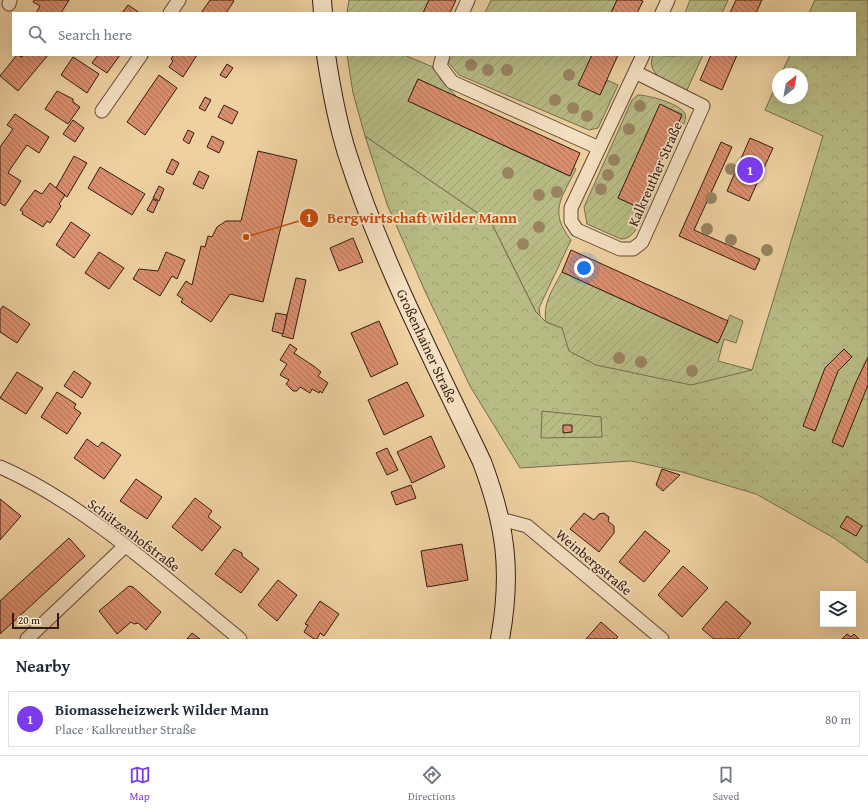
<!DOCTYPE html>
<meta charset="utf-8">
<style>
:root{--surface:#fff;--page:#f6f6f7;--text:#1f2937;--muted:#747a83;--line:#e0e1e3;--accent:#7c3aed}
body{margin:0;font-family:"Gentium Book Plus",serif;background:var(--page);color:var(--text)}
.controls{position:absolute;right:12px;bottom:12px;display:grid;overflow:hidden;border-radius:0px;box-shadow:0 4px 16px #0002}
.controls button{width:36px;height:36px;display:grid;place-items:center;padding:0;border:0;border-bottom:1px solid var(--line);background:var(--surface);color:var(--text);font:20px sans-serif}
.compass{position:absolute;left:772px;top:68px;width:36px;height:36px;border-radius:50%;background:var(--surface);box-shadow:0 4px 16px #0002;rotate:31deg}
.scale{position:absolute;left:12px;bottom:10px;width:47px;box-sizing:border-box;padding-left:4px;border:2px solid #351c12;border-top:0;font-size:11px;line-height:14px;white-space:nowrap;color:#351c12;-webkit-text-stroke:3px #f4e0c2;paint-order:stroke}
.you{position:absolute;left:584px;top:268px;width:14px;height:14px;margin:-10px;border:3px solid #fff;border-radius:50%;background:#1a73e8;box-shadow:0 0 0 6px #1a73e833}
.badge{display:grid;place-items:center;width:26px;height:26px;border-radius:50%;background:var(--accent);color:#fff;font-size:13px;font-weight:700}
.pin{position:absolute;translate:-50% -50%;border:2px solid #fff;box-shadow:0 1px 4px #0006}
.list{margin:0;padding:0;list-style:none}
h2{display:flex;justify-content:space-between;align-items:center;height:52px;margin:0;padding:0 16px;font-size:17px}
h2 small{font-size:13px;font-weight:400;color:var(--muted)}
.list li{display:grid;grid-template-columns:26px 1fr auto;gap:12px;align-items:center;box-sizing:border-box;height:56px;margin:0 8px 8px;padding:0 8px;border:1px solid var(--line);border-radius:0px}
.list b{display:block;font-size:15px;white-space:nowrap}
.list p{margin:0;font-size:13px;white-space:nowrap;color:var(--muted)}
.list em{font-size:13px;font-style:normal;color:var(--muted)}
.icon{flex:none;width:22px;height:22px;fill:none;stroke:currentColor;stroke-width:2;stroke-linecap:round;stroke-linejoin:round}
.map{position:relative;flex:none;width:868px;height:639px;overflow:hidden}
.search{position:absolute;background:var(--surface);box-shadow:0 4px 16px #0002;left:12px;right:12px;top:12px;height:44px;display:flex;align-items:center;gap:10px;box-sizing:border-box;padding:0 14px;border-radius:0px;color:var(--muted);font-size:15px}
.sheet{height:116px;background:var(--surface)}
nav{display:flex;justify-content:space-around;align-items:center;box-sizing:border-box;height:56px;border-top:1px solid var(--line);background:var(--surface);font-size:11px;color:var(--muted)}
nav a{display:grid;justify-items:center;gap:2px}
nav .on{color:var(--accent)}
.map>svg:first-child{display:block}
</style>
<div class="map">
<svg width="868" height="639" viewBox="0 0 868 639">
<defs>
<pattern id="forest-crowns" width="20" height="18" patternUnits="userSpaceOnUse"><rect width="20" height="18" fill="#b8bb84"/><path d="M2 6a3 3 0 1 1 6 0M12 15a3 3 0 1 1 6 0" fill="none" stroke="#9fa071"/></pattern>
<pattern id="garden-furrows" width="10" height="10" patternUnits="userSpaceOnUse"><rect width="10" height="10" fill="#b8bb84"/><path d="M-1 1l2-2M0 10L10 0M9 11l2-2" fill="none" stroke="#9fa071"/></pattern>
<pattern id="building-back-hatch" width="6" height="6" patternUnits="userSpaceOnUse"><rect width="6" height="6" fill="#db8f6f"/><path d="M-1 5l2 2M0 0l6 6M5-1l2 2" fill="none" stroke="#b2745a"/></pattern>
</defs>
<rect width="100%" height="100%" fill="#eed0a1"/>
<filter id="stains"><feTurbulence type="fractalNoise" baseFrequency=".005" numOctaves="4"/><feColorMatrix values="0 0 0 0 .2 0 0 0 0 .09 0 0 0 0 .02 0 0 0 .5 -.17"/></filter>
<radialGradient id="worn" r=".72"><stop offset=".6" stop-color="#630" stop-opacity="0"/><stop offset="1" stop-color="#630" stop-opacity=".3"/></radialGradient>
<path fill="url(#forest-crowns)" stroke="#766c4b" d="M815,0H868V563L834,538L756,494L682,472L631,461L520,468L470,386L424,289L387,204L365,136L491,222L536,312L546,322L562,328L752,370L823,136L765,110L778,81V98H802V74H781L790,55H855V13H809Z"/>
<g fill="url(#garden-furrows)" stroke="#766c4b">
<path d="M349,0H429L423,13H347Z"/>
<path d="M491,0H617L611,13H485Z"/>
<path d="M690,0H728L722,13H685Z"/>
<path d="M347,55H404L433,67L441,80L457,97L418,79L408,101L569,176L573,167L576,169C562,198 548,211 571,240L539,308L540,316L536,312L491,222L365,136L353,93Z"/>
<path d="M446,55H592L579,85L600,95L607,80L618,85L598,128L589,130L459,75L448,62Z"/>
<path d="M653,55L668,56L703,55L687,90C671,83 645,77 653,55Z"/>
<path d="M638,95C648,95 677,103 684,112C687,116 685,120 684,124L679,122L682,114L660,105L618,198L640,208L646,194L651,197C646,209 637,240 621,239L587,224L584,207L632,100Z"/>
<path d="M562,272L717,343L730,315L743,321L736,343L724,339L718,361L752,370L691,385L596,365L569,351L562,328L546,322C542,304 554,287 562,272Z"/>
<path d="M542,411L601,417L602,437L541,438Z"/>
</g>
<g fill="url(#building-back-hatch)" stroke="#351c12">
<path d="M34,0H69L61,13H36L40,6L33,2Z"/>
<path d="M210,0H232L234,1L226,13H201Z"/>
<path d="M429,0H456L450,13H423Z"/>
<path d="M617,0H640L643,1L637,13H611Z"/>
<path d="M736,0H762L756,13H730Z"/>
<path d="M128,5L140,13H122Z"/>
<path d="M17,55L22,57L24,55H48L18,91L0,76Z"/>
<path d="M98,55H120L107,73L92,63Z"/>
<path d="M174,55H197L183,77L169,67L173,61L171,59Z"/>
<path d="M592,55H618L600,95L578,85Z"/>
<path d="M711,55H737L722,90L700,80Z"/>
<path d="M73,57L99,74L87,93L61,75Z"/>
<path d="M227,64L233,68L226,78L220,75Z"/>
<path d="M159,75L177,88L145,135L127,122Z"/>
<path d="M418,79L580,153L570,176L408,101Z"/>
<path d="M57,91L73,99V102L80,107L68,124L45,109Z"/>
<path d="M205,97L211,100L205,111L199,108Z"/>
<path d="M660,104L682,115L640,208L618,198Z"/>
<path d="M224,105L238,112L232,124L218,117Z"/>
<path d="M15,114L49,137L39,153L27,145L11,168L8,173L21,181L5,206L0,203V147L13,129L7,125Z"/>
<path d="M73,120L84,128L75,142L63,134Z"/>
<path d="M188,130L194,133L189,144L183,140Z"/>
<path d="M212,136L224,142L219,153L207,147Z"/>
<path d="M750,138L773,148L749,201L727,191Z"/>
<path d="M721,142L732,147L694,230L760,259L755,270L679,236Z"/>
<path d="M258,151L297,160L263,302L230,294L211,322L181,302L183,299L177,295L186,281L192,285L201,246L205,247L208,236L212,237L217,227L226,221H241Z"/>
<path d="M74,156L87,163L67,197L56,188Z"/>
<path d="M172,159L179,163L173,175L166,172Z"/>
<path d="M100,167L145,194L132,215L88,188Z"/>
<path d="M199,171L209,176L203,189L193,184Z"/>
<path d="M50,183L65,195L59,204L61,206L50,223L47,221L43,227L22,214L23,212L20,210L35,190L42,194Z"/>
<path d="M159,186L164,189L159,201L153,198Z"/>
<path d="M153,199L158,202L153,213L147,210Z"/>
<path d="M71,222L90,235L74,258L56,245Z"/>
<path d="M353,238L363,262L339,271L330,248Z"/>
<path d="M571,250L728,321L718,343L562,272Z"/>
<path d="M99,252L124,268L109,289L85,273Z"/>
<path d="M166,252L185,260L177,279L172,276L160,296L133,279L139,269L158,271Z"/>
<path d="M296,278L306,280L293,339L282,336Z"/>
<path d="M3,306L30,324L17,343L0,332V310Z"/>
<path d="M276,313L287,315L283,334L272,331Z"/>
<path d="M379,321L398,364L371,377L351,333Z"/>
<path d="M290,344L297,349L294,353L315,367L321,372L318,376L328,383L322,393L320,391L319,393L312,389L310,393L300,387L297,391H293L286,384L289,380L280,375L287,364L280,360Z"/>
<path d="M844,349L852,357L838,371L815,431L803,426L825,368Z"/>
<path d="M868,357V385L843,447L832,442L856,382Z"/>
<path d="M74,371L91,383L82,398L64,386Z"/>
<path d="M17,372L43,388L26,414L0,398Z"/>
<path d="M407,382L424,416L384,435L368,400Z"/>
<path d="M57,392L76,404L74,408L81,413L67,434L41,417Z"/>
<path d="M563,425H572V432L563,433Z"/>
<path d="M431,436L445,467L412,483L397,452Z"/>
<path d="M87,439L98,447L102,442L121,455L104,479L74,458Z"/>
<path d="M387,448L398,470L387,475L376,453Z"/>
<path d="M662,469L680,475L663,491L656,485Z"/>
<path d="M136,479L162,497L147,519L120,501Z"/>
<path d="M411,485L416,498L396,505L391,492Z"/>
<path d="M195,498L212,511L208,517L221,527L202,551L172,527Z"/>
<path d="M0,499L21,516L0,540Z"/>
<path d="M584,513L594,520L599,514L604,513L609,517L608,521L614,526V533L599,552L570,529Z"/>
<path d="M847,516L862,526L856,536L840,527Z"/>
<path d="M645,531L670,551L644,582L619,562Z"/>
<path d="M69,538L85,556L0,634V601Z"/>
<path d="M462,544L468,580L427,587L421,551Z"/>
<path d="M234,549L242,553V556L259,569L241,593L215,574Z"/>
<path d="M683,566L708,588L682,617L658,595Z"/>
<path d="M278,580L297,595L277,621L258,605Z"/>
<path d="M129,586L133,587L161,612L146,630L138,623L134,624L131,622L117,634L99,611Z"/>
<path d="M320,601L339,614L324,636L320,633L317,639H314L304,632L308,625L305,624Z"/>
<path d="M726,601L751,623L738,639H714L702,629Z"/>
<path d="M601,622L618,637L616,639H586Z"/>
<path d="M192,633L200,639H187Z"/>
<path d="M847,634L851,637L854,634L859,639H842Z"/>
</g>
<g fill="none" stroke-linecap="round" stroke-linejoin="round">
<g stroke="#634936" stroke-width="15">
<g id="street">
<path d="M9,4L10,0"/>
<path d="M170,13L179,0"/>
<path d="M462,13L468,0"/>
<path d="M662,13L668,0"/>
<path d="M443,55L440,66L452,82L599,148"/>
<path d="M635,72L703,106L642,242L633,249H620L577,230L571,221V208L643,55"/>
<path d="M102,111L141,55"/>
<path d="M0,467C85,504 167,580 240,639"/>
<path d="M500,519L527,526L662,639"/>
<path d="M27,639L125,546"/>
</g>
</g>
<g stroke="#351c12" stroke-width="20">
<g id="secondary">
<path d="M322,0L323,13"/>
<path d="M326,55C331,88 337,121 347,153C381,260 434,361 482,462C506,526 512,572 500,639"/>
</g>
</g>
<use href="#street" stroke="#f4e0c2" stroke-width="13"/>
<use href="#secondary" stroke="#f4e0c2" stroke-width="18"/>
</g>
<g fill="#9a8362">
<circle cx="471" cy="65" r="6"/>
<circle cx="488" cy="70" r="6"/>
<circle cx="507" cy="70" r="6"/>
<circle cx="569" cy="75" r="6"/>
<circle cx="555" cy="100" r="6"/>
<circle cx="640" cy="106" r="6"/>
<circle cx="573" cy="108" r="6"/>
<circle cx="587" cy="116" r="6"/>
<circle cx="629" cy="129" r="6"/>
<circle cx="614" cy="160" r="6"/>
<circle cx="731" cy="169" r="6"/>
<circle cx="508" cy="173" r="6"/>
<circle cx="608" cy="175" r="6"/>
<circle cx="601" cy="189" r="6"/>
<circle cx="557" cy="192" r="6"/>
<circle cx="539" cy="195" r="6"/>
<circle cx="711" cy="198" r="6"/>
<circle cx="539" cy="227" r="6"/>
<circle cx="707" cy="229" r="6"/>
<circle cx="731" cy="240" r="6"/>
<circle cx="523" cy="244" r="6"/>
<circle cx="767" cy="250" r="6"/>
<circle cx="619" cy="358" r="6"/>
<circle cx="641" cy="362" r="6"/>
<circle cx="692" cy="371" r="6"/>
</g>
<g text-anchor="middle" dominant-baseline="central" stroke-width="3.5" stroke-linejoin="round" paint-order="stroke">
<g font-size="14" fill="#351c12" stroke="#f4e0c2">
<text transform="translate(655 174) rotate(-66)">Kalkreuther Straße</text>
<text transform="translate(427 346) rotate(65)">Großenhainer Straße</text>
<text transform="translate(134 535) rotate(37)">Schützenhofstraße</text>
<text transform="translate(594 562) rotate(40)">Weinbergstraße</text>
</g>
</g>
<path fill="none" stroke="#c44d0d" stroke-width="1.5" d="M246 237L309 218"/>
<g fill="#c44d0d" stroke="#f4e0c2" stroke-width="1.5">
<circle cx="246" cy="237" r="4"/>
<circle cx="309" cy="218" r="10"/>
</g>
<g font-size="12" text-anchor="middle" font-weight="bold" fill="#fff">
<text x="309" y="222">1</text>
</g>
<g font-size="15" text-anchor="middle" font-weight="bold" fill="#c44d0d" stroke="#f4e0c2" stroke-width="3.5" stroke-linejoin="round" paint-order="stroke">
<text x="422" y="223">Bergwirtschaft Wilder Mann</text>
</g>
<rect width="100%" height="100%" filter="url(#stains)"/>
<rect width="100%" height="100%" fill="url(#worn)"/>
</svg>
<div class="controls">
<button><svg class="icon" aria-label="layers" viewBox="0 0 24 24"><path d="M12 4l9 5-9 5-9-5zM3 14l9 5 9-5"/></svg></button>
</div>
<svg class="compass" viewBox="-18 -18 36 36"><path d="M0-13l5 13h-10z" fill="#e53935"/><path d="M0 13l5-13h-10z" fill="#747a83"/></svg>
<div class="scale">20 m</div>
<div class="you"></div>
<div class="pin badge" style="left:750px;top:170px">1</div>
<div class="search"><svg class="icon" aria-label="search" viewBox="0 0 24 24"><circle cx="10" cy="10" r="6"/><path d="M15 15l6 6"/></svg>Search here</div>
</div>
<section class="sheet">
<h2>Nearby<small></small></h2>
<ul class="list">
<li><span class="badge">1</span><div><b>Biomasseheizwerk Wilder Mann</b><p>Place · Kalkreuther Straße</p></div><em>80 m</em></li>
</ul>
</section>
<nav>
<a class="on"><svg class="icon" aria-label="map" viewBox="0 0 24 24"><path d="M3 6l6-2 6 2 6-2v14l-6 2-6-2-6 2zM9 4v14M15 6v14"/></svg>Map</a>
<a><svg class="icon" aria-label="directions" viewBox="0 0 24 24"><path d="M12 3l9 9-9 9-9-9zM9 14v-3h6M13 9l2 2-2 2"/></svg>Directions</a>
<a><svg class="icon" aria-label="saved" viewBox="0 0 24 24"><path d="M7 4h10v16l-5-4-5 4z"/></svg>Saved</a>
</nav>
